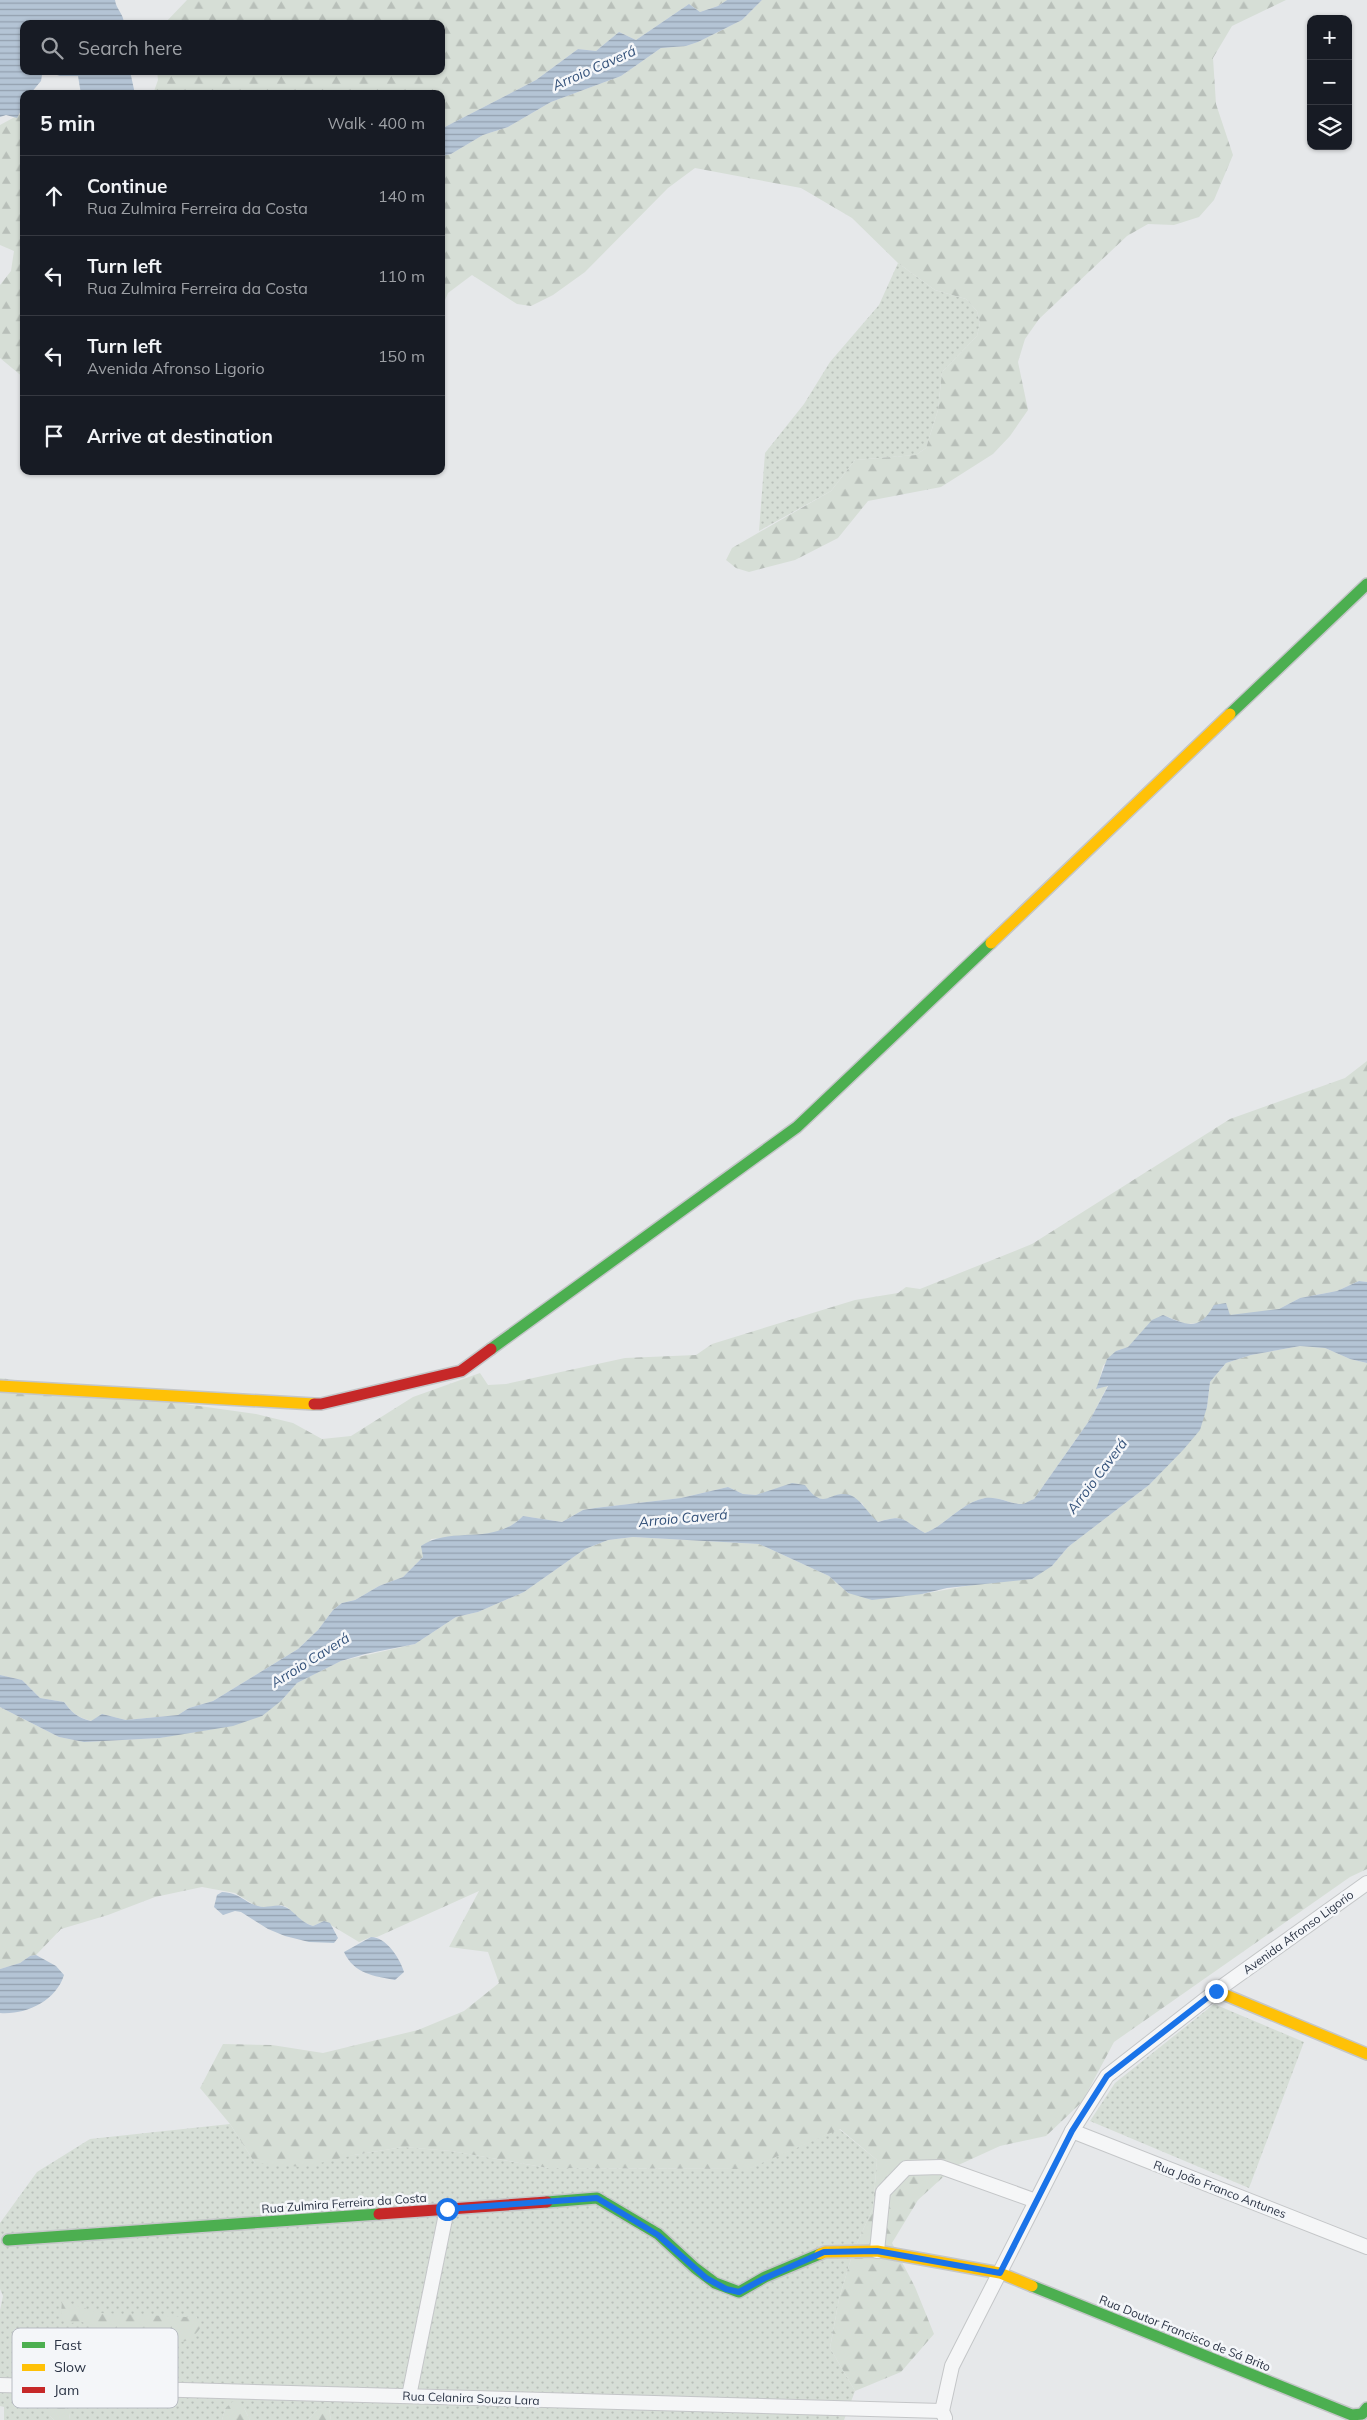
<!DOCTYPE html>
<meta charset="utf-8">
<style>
:root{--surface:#171b24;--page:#20242c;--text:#f1f3f6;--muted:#9ea1a6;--line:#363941}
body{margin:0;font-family:Mulish,sans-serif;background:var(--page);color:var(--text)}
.controls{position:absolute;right:15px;top:15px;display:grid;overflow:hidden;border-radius:10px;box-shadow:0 1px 4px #0004}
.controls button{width:45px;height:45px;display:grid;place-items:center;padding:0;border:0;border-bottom:1px solid var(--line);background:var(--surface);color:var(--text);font:25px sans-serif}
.stop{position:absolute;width:15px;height:15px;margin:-11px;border:4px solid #1a73e8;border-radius:50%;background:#fff}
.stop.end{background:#1a73e8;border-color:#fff;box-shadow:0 1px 5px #0008}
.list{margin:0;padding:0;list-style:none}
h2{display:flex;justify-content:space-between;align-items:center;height:65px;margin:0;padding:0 20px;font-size:21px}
h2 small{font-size:16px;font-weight:400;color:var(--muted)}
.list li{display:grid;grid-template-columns:32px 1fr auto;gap:15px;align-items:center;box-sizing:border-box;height:80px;padding:0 20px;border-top:1px solid var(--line)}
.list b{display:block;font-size:19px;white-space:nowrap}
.list p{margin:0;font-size:16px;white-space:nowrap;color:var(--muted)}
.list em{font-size:16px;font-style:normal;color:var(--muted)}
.icon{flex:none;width:28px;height:28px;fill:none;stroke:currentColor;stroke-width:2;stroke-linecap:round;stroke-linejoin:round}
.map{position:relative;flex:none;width:1367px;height:2420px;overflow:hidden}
.search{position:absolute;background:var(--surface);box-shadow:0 1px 4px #0004;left:20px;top:20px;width:425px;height:55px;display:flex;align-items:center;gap:12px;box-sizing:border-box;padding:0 18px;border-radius:10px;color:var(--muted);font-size:19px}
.panel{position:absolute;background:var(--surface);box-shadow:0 1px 4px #0004;left:20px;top:90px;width:425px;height:385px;border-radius:10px}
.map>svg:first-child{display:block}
</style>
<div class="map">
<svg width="1367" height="2420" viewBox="0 0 1367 2420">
<defs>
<pattern id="grass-dots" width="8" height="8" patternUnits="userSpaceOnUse" patternTransform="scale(1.25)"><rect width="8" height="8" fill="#d6ded6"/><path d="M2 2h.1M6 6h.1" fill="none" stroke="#b8bfb9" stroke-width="1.8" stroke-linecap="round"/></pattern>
<pattern id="forest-firs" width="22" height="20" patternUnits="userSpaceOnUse" patternTransform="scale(1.25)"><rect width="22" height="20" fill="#d6ded6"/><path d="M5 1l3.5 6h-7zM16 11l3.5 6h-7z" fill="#b8bfb9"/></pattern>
<pattern id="water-rules" width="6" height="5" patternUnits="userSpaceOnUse" patternTransform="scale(1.25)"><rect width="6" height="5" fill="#b4c4d5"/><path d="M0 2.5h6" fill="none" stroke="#93a0af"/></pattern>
</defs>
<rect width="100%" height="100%" fill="#e6e8ea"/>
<g fill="url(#grass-dots)">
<path d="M898,263L935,290L966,299L977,311L980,323L977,336L942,372L938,410L926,448L916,455L855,460L831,491L759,531L765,453L804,404L830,362L879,305Z"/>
<path d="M1214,2004L1304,2042L1249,2188L1090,2121L1115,2083Z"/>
<path d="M230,2124L255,2163L354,2155L403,2147L451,2151L548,2168L747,2169L839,2129L877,2160L873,2208L853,2252L839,2299L830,2348L855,2391L844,2420H331L329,2409L317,2410L308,2420H250L244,2408L225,2409L222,2420H70L69,2413L50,2416L54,2420H4V2407L0,2406V2310L3,2296L0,2289V2223L37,2172L90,2139Z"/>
</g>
<g fill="url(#forest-firs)">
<path d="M187,0H727L718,6L700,12L689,4L636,40L619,32L596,51L578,49L536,80L441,129V94H153L158,80L157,71H441V24H164Z"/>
<path d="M762,0H1286L1232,26L1213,58L1216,104L1233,155L1214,200L1199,217L1174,225L1148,224L1127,236L1039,319L1025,339L1018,362L1028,410L1010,436L993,454L941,487L868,501L838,538L795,560L749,572L736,568L726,560L732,548L831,491L855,460L916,455L926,448L938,410L942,372L977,336L980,323L977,311L966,299L935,290L898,263L852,218L801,188L695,168L668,188L585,272L553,295L531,306L517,304L472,275L448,293L441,310V156L451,154L483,135L508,127L551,102L621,76L661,48L686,46L698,42L742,20Z"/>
<path d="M24,112V378L0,358V285L11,271L14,251L0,245V125Z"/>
<path d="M1367,1061V1282L1359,1281L1337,1291L1300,1298L1279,1309L1242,1315L1208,1316L1198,1323L1186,1324L1163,1315L1128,1347L1116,1351L1103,1366L1097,1389L1108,1385L1091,1418L1034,1499C1031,1500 1026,1504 1023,1504C1013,1505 998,1496 985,1498C962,1502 946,1525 925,1533C903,1521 905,1513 878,1522L868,1514L862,1503L837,1495L825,1500L813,1496L792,1484L756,1495L743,1494L728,1487L681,1498L595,1508L583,1510L562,1522L523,1516C500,1540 463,1536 431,1539L423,1557L403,1577L379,1586L355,1600L342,1603L333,1610L318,1630L298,1649L213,1701L189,1708L178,1715L126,1720L102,1714L92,1721C78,1718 72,1713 64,1702L40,1698L22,1680L0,1675V1378L256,1414L293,1423L322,1439L351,1436L413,1397L480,1373L488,1385L506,1384L625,1358L696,1355L712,1344L855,1300L898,1293L906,1287L920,1289L1032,1244L1230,1119L1345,1078Z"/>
<path d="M1300,1346L1325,1348L1350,1359L1367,1363V1869L1350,1877L1114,2042L1082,2102L1046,2136L1000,2146L954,2167L918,2200L892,2243L915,2287L934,2334L901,2372L855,2391L830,2348L839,2299L853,2252L873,2208L877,2160L840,2129L748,2169L548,2168L451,2151L403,2147L354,2155L303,2167L255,2163L230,2124L200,2088L223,2044L272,2045L323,2053L418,2030L464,2011L499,1983L488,1952L449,1947L479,1891L377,1937H371L359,1942L324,1921L313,1926L301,1921L287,1907L281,1905L269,1908L256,1906L235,1893L202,1887L155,1897L108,1915L61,1929L36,1955L30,1956L20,1963L0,1969V1707L59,1737L84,1742L160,1738L209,1728L281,1701L297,1683L341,1661L415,1644L456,1617L478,1612L524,1592L585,1549L608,1540L633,1537L759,1544L829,1576L848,1593L922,1594L972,1585L1052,1566L1068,1547L1149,1485L1183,1449L1207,1407L1210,1382L1226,1363L1251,1355Z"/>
<path d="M62,2301L99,2313L186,2317L196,2315L201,2327C187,2347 180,2342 159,2339C153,2345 148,2356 140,2359C120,2369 63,2366 47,2350C40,2343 42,2336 43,2328H56L89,2347L101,2343L104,2331L82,2322L70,2323L61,2313Z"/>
<path d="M233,2401L244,2408L250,2420H222L225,2409Z"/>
<path d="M61,2403L69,2413L70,2420H54L50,2416L49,2404Z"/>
<path d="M329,2408L331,2420H308L317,2410Z"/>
</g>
<g fill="url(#water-rules)">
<path d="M0,0H115C116,9 124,14 124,24H24V71H130L135,94H81L78,76H60L48,72L42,75L41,81L30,94H24V105L17,118L6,115L0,117Z"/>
<path d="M727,0H762L742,20L698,42L686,46L661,48L621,76L551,102L508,127L483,135L451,154L441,156V129L536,80L578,49L596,51L619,32L636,40L689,4L700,12L718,6Z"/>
<path d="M1359,1281L1367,1282V1363L1350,1359L1325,1348L1300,1346L1251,1355L1226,1363L1210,1382L1207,1407L1200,1430L1184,1449L1149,1485L1068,1547L1052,1566L1032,1579L947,1588L922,1594L872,1600L848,1593L829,1576L759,1544L633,1537L608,1540L585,1549L524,1592L478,1612L456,1617L415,1644L365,1654L341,1661L297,1683L281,1701L262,1716L233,1726L160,1738L84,1742L59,1737L0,1707V1675L22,1680L40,1698L64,1702C72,1713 78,1718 91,1721L102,1714L126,1720L178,1715L189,1708L213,1701L298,1649L318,1630L333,1610L342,1603L355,1600L379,1586L403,1577L423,1557L421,1546C452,1525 493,1547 523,1516L562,1522L583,1510L595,1508L681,1498L728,1487L743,1494L756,1495L792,1483L805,1485C825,1513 829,1489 850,1495C861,1499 869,1515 878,1522C906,1513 903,1521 925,1533C946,1525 962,1502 985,1498C998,1496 1013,1505 1023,1504C1026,1503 1031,1500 1034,1499L1091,1418L1108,1386L1096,1389L1107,1359L1116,1351L1128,1347L1152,1320L1163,1315C1187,1325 1199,1332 1214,1305L1226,1303L1230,1315L1279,1309L1300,1298L1337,1291Z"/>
<path d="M222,1892C241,1893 243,1902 258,1906C267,1909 277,1903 285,1907C295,1911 298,1921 313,1926L324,1921L330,1923L338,1938L334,1943L309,1942L285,1936L268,1929L241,1912L235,1911L223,1915L214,1907L217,1895Z"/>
<path d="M371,1937C386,1937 400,1958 404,1972L395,1980C374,1976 354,1974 344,1952Z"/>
<path d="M36,1955L56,1966L64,1975C56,2001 26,2015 0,2013V1969L20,1963L30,1956Z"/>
</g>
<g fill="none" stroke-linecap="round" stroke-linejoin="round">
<g stroke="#c4c6c8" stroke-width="16">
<g id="street">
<path d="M1072,2131L1367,2247"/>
<path d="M877,2251L883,2192L906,2168L941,2167L1036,2201"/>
<path d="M0,2385L942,2411"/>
<path d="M409,2396L447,2209"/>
<path d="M945,2418L942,2411L952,2366L1072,2131L1107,2076L1216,1991L1367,1883"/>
</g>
</g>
<g stroke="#c4c6c8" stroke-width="14">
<g id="fast">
<path d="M1230,714L1367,584"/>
<path d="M491,1349L797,1127L991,943"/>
<path d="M547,2202L597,2198L658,2234L695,2268L715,2283L739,2292L765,2277L820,2254"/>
<path d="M8,2240L379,2214"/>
<path d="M1032,2286L1352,2415L1362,2414L1367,2408"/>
</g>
</g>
<g stroke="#c4c6c8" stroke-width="14">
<g id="slow">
<path d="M991,943L1230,714"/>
<path d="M0,1386L314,1404"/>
<path d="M1216,1991L1367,2054"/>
<path d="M820,2254L825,2252L877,2251L1000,2273L1032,2286"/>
</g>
</g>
<g stroke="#c4c6c8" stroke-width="14">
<g id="jam">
<path d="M314,1404H321L461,1371L491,1349"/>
<path d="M379,2214L547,2202"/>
</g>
</g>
<use href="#street" stroke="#f5f6f7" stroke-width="14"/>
<use href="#fast" stroke="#4caf50" stroke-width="11"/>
<use href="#slow" stroke="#ffc107" stroke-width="11"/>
<use href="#jam" stroke="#c62828" stroke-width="11"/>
</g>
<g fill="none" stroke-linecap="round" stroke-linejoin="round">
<path stroke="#1a73e8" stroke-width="6" d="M447,2209L597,2198L658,2235L706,2278L726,2289L739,2292L765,2278L824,2252L877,2251L1000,2273L1072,2131L1107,2076L1216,1991"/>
</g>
<g text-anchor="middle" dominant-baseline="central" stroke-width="5" stroke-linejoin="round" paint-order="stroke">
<g font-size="12" fill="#2b3445" stroke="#f4f6f9">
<text transform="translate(1298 1932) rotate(-36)">Avenida Afronso Ligorio</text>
<text transform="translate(1220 2189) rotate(21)">Rua João Franco Antunes</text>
<text transform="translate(344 2203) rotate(-4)">Rua Zulmira Ferreira da Costa</text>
<text transform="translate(1185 2333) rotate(22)">Rua Doutor Francisco de Sá Brito</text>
<text transform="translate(471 2398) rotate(2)">Rua Celanira Souza Lara</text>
</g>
<g font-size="14" font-style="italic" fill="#34527a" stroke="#f4f6f9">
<text transform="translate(594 68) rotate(-24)">Arroio Caverá</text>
<text transform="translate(1097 1476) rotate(-53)">Arroio Caverá</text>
<text transform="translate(683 1518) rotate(-5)">Arroio Caverá</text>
<text transform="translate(310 1660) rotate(-32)">Arroio Caverá</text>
</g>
</g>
<rect x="12" y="2328" width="166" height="80" rx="8" fill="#f4f6f9" stroke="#b8bcc3" stroke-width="1"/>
<rect x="22" y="2342" width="23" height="6" fill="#4caf50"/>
<rect x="22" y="2364" width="23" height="7" fill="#ffc107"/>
<rect x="22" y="2387" width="23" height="6" fill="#c62828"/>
<g font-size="14" fill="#2b3445">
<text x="54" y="2350">Fast</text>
<text x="54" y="2372">Slow</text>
<text x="54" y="2395">Jam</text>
</g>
</svg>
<div class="controls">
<button>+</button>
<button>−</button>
<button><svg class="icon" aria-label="layers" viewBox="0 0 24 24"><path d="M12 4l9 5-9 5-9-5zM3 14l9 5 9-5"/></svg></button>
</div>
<div class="stop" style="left:447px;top:2209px"></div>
<div class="stop end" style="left:1216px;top:1991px"></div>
<div class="search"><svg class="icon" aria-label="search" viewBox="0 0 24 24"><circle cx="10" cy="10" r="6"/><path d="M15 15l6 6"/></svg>Search here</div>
<section class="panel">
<h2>5 min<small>Walk · 400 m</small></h2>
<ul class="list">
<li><svg class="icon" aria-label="ahead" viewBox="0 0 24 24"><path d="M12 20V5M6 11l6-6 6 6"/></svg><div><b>Continue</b><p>Rua Zulmira Ferreira da Costa</p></div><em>140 m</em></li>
<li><svg class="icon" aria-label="left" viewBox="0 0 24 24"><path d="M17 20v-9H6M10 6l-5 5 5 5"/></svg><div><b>Turn left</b><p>Rua Zulmira Ferreira da Costa</p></div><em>110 m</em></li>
<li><svg class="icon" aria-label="left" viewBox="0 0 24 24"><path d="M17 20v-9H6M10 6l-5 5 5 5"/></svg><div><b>Turn left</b><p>Avenida Afronso Ligorio</p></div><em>150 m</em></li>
<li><svg class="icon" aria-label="arrive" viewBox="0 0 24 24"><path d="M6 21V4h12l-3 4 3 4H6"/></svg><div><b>Arrive at destination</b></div></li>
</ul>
</section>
</div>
